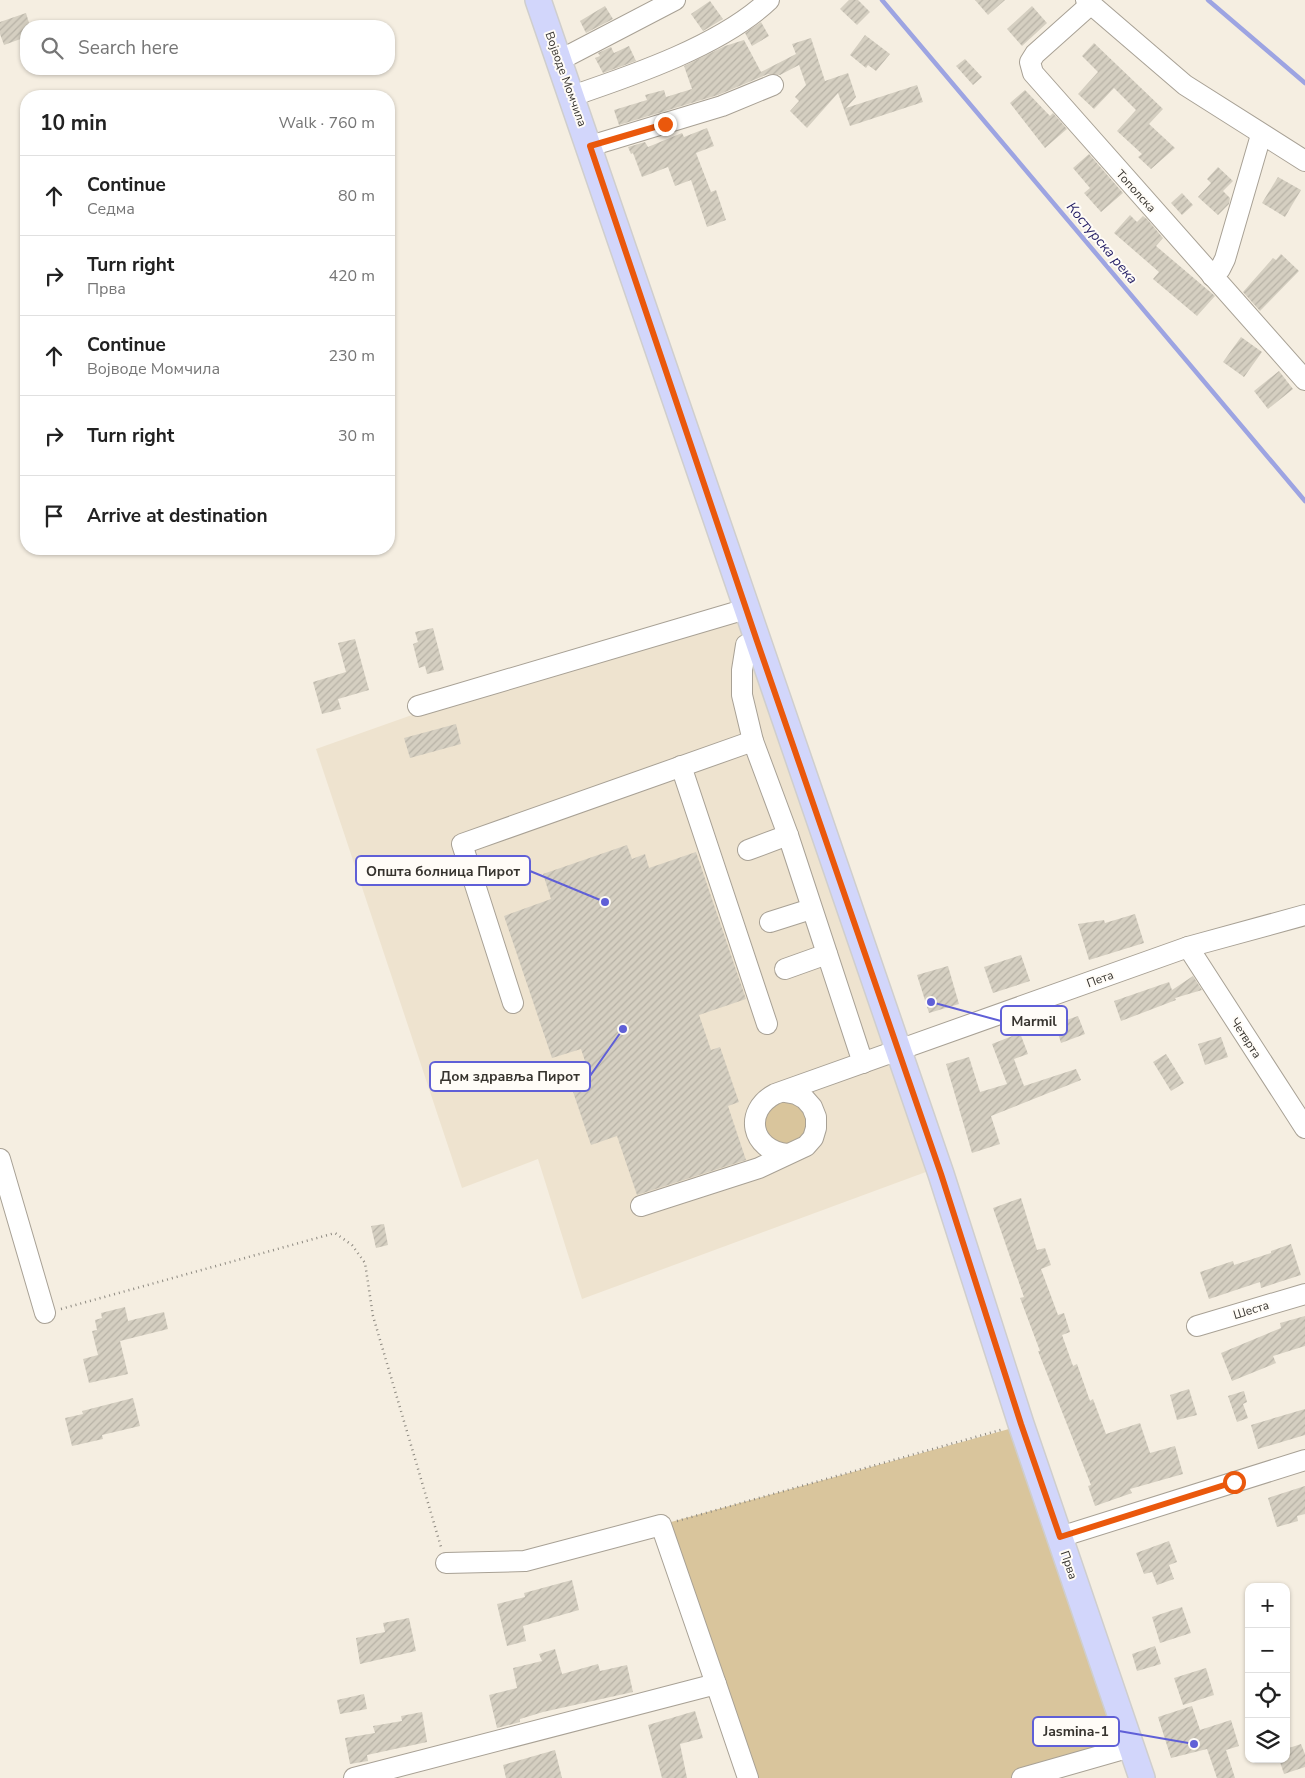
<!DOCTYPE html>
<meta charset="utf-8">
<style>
:root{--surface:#fff;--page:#f2f2f2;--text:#222;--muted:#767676;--line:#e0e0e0}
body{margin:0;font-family:"Nunito Sans",sans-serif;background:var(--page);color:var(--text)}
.controls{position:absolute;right:15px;bottom:15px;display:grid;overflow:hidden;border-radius:10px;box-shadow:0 1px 4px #0004}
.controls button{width:45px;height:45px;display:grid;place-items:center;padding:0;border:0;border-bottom:1px solid var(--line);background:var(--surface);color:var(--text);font:25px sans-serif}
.stop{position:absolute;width:15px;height:15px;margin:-11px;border:4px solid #ea580c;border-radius:50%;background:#fff}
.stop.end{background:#ea580c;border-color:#fff;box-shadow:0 1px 5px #0008}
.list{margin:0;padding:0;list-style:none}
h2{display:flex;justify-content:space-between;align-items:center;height:65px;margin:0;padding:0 20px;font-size:21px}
h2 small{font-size:16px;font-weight:400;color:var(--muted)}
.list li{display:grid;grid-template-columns:32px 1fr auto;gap:15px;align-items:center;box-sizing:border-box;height:80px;padding:0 20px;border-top:1px solid var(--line)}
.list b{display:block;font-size:19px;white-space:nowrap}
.list p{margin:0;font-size:16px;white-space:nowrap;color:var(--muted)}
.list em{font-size:16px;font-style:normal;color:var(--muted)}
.icon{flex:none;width:28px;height:28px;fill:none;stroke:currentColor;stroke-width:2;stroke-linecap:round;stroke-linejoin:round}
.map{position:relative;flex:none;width:1305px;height:1778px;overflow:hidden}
.search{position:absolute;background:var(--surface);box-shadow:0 1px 4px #0004;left:20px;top:20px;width:375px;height:55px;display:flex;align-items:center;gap:12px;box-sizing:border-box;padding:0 18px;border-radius:20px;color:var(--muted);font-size:19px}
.panel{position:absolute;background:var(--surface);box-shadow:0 1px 4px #0004;left:20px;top:90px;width:375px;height:465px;border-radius:20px}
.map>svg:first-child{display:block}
</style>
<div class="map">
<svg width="1305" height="1778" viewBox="0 0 1305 1778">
<defs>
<pattern id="building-hatch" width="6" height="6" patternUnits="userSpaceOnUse" patternTransform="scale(1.25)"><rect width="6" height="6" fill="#d5cfc1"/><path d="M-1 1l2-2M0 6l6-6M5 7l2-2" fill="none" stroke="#b7b2a6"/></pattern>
</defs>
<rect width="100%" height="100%" fill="#f5eee1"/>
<path fill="#eee3cf" d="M743,605L934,1169L582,1299L538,1159L462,1188L316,749L705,611Z"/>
<g fill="#d9c59c">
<path d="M785,1102L799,1106L807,1117L805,1137L780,1147L764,1132C764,1116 768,1105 785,1102Z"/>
<path d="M1023,1425L1135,1743L1013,1778H746L653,1527Z"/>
</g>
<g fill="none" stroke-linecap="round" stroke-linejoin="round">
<g stroke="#9da4e2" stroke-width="4.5">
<path d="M882,0L1305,501"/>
<path d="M1208,0L1305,83"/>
</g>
</g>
<g fill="url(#building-hatch)">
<path d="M849,0H858L870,12L857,25L840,9Z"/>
<path d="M975,0H1005L988,15Z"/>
<path d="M710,1L723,19L703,31L691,14Z"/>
<path d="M605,6L613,19L586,33L580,21Z"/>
<path d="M1032,6L1047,23L1022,46L1007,29Z"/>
<path d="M26,13L30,26H26V37L4,45L0,34V22Z"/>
<path d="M761,22L769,36L752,46L745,33Z"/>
<path d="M865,35L890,54L876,71L868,65L866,68L850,55Z"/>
<path d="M811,38L825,81L848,73L856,97L846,108L917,85L923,102L850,126L838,93L807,128L790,111L799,101L795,97L806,85L799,65L780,75L768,74L718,95L619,125L614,110L647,100L645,95L664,90L666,97L692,89L684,66L725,46L744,40L761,72L796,54L792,44Z"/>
<path d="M1094,43L1163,109L1149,124L1175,148L1151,169L1138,157L1142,154L1117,131L1136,110L1114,88L1094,109L1078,94L1098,72L1082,56Z"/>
<path d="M629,46L636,61L603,73L595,58L600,56L598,53L611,47L614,53Z"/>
<path d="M965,59L982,77L973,85L956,66Z"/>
<path d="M1025,90L1050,116L1053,113L1067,129L1045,148L1010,103Z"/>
<path d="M707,128L714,146L696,153L711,192L716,190L726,220L707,227L691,180L675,186L668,167L642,177L633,153L631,154L628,147L645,142L648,147L682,133L684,137Z"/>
<path d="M1089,154L1123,193L1101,212L1084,193L1090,188L1073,168Z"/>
<path d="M1218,167L1233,181L1223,191L1230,198L1229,204L1218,215L1198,197L1211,183L1207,179Z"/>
<path d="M1278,177L1301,190L1285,217L1262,203Z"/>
<path d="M1182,193L1193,205L1182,215L1171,203Z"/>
<path d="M1130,215L1137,222L1143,216L1147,219L1163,238L1156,246L1215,296L1197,316L1153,279L1159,272L1114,233Z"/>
<path d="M1281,254L1299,271L1260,311L1243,292L1273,258L1276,260Z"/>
<path d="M1241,337L1262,352L1244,377L1223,362Z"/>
<path d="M1279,371L1293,389L1268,409L1254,391Z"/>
<path d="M433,628L444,670L427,674L425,666L419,668L413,644L418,642L415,632Z"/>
<path d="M355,639L369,690L338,699L341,709L322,714L313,682L346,672L338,643Z"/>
<path d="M456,724L461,744L410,758L404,738Z"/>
<path d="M627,845L632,859L645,854L649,868L696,852L746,999L699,1015L711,1050L720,1047L739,1102L728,1106L746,1160L637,1195L617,1136L591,1145L570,1083L590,1076L581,1049L552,1058L504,916L551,899L543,874Z"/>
<path d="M1135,914L1144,943L1089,960L1078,924L1104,920L1105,923Z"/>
<path d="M1021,955L1030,981L993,993L984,967Z"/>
<path d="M948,966L959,1004L929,1013L917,975Z"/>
<path d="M1193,976L1202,990L1175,998L1176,1000L1121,1021L1114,1001L1169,982L1172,990Z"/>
<path d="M1078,1016L1085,1034L1061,1043L1055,1024Z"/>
<path d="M1020,1033L1028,1054L1014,1059L1024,1086L1076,1069L1081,1080L991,1116L1000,1144L972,1153L946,1064L969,1057L980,1092L1007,1084L992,1044Z"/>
<path d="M1221,1037L1228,1057L1205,1065L1198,1044Z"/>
<path d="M1166,1054L1184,1083L1171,1091L1153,1062Z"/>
<path d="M1021,1198L1037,1250L1045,1248L1051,1265L1041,1269L1058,1315L1064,1313L1070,1332L1062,1335L1073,1366L1077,1364L1090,1401L1093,1399L1106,1434L1140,1423L1150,1453L1175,1446L1183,1474L1130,1489L1132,1493L1095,1506L1088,1486L1091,1485L1038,1351H1040L1020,1298L1024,1297L993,1208Z"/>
<path d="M384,1224L388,1245L376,1248L371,1226Z"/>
<path d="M1291,1244L1301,1275L1261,1288L1260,1282L1209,1299L1200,1272L1233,1261L1234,1265L1271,1253V1251Z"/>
<path d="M125,1307L128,1321L164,1312L168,1329L120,1341L128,1374L89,1383L83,1359L98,1355L92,1331L97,1330L95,1320L102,1318L101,1313Z"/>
<path d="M1305,1316V1346L1273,1356L1276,1363L1232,1381L1221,1353L1281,1328L1280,1323Z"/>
<path d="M1189,1389L1197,1415L1177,1420L1170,1395Z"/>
<path d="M1244,1391L1247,1402L1243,1404L1248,1418L1237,1422L1228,1396Z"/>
<path d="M133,1398L140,1426L102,1435L103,1439L72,1446L65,1418L83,1414L82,1411Z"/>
<path d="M1305,1409V1435L1258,1449L1251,1425Z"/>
<path d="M1305,1486V1514L1297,1516L1298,1521L1277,1527L1268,1498Z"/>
<path d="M1169,1541L1177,1562L1169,1565L1174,1579L1157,1585L1152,1572L1144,1574L1136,1553Z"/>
<path d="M572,1580L579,1610L523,1626L526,1641L507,1646L497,1604L525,1597L524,1593Z"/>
<path d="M1182,1607L1191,1633L1160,1643L1152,1617Z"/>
<path d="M409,1618L416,1651L360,1664L356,1638L385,1632L383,1623Z"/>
<path d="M1155,1646L1161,1664L1137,1671L1132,1654Z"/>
<path d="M555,1649L562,1674L598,1664L600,1671L627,1665L633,1692L543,1712L520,1719V1722L497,1728L489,1695L517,1688L513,1668L542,1661L539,1654Z"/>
<path d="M1206,1668L1214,1695L1183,1705L1174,1678Z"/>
<path d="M364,1694L367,1709L340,1714L337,1700Z"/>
<path d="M1192,1706L1200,1730L1231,1720L1239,1746L1226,1750L1235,1778H1217L1207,1749L1171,1758L1158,1717Z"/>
<path d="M695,1711L703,1738L680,1744L687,1778H662L648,1725Z"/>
<path d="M422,1712L427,1742L367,1755L368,1761L350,1764L345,1738L375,1733L373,1726L402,1721L401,1716Z"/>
<path d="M1301,1744L1305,1754V1767L1284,1774L1279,1759H1286V1749Z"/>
<path d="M555,1750L562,1778H506L503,1765Z"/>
</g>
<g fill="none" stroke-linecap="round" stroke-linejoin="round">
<g stroke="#a8a195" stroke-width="22">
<g id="minor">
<path d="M1086,0L1185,85L1305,161"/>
<path d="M1091,4L1035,54L1030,62L1033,73L1305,380"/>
<path d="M558,61L675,0"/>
<path d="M572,96C634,75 722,45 769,0"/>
<path d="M590,146L722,106L773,85"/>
<path d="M1212,276L1220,269L1225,259L1261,135"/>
<path d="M757,641L746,645L742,670V695L753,741L788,835L863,1063"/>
<path d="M418,706L746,609"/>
<path d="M681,766L767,1024"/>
<path d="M748,850L788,835"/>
<path d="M770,922L811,909"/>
<path d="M1188,947L1305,1128"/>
<path d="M785,969L827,954"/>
<path d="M513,1003L462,844L753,741"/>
<path d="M787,1154C751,1150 743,1111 775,1094L1188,947L1305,915"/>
<path d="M0,1159L45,1313"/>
<path d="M641,1206L759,1168L806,1146L813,1138L816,1128V1117L812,1107L805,1099L796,1094L785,1092"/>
<path d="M1197,1326L1305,1294"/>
<path d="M1060,1537L1305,1460"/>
<path d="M446,1563L525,1561L661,1525L716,1684"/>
<path d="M354,1778L716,1684L748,1778"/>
<path d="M1022,1778L1131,1747"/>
</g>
</g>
<g stroke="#cfcecd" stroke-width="28">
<path id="major" d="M538,0L941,1174L1021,1424L1142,1778"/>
</g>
<g stroke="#8d8980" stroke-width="2.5" stroke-dasharray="1 4" stroke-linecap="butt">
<path d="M61,1309L335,1233L352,1245L365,1263L373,1316L441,1547"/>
<path d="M677,1521L1004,1429"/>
</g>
<use href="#minor" stroke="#fff" stroke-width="20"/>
<use href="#major" stroke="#d2d6fb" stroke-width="25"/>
</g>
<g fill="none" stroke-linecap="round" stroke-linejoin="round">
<path stroke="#ea580c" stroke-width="6" d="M665,124L590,146L757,641L941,1174L1021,1424L1060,1537L1234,1482"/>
</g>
<g text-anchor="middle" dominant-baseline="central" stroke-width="4" stroke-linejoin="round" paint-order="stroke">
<g font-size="12" fill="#37342f" stroke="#fffcf7">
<text transform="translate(566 79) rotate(70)">Војводе Момчила</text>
<text transform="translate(1136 191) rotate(48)">Тополска</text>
<text transform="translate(1100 979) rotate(-20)">Пета</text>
<text transform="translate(1246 1038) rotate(57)">Четврта</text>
<text transform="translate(1251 1310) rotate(-17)">Шеста</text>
<text transform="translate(1069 1565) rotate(71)">Прва</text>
</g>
<g font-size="14" font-style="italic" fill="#221c64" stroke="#fffcf7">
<text transform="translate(1102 243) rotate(50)">Костурска река</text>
</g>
</g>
<path fill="none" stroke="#5f5fd7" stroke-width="2" d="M605 902L530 871M931 1002L1001 1021M623 1029L590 1076M1194 1744L1119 1731"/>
<g fill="#5f5fd7" stroke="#fffcf7" stroke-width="2">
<circle cx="605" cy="902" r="5"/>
<circle cx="931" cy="1002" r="5"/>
<circle cx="623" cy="1029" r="5"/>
<circle cx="1194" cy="1744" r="5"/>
</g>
<g fill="#fffcf7" stroke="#5f5fd7" stroke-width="2">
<rect x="356" y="856" width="174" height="29" rx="5"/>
<rect x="1001" y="1006" width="66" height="29" rx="5"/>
<rect x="430" y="1062" width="160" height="29" rx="5"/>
<rect x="1033" y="1717" width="86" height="29" rx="5"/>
</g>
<g font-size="14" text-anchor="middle" font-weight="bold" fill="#37342f">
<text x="443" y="876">Општа болница Пирот</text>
<text x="1034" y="1026">Marmil</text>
<text x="510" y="1081">Дом здравља Пирот</text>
<text x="1076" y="1736">Jasmina-1</text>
</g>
</svg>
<div class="controls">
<button>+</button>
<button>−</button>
<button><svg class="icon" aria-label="locate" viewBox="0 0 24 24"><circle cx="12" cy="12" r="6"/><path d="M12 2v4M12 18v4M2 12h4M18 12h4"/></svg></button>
<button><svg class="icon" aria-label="layers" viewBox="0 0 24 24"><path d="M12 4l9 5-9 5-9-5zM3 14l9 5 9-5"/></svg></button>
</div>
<div class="stop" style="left:1234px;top:1482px"></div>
<div class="stop end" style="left:665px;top:124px"></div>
<div class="search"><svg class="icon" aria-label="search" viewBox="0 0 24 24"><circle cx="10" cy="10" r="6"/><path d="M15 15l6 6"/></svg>Search here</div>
<section class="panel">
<h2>10 min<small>Walk · 760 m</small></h2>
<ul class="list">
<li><svg class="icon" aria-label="ahead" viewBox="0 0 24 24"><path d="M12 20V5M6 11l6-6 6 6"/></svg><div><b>Continue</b><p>Седма</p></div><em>80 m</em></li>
<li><svg class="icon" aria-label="right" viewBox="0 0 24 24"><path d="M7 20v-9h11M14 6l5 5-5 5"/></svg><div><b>Turn right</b><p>Прва</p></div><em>420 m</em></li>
<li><svg class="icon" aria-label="ahead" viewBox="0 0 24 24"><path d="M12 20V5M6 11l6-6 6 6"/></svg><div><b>Continue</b><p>Војводе Момчила</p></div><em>230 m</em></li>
<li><svg class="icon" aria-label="right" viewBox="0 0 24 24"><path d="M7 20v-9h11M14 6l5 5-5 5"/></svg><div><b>Turn right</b></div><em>30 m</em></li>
<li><svg class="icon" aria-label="arrive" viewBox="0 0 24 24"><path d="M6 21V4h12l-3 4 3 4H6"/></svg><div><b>Arrive at destination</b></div></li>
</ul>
</section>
</div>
